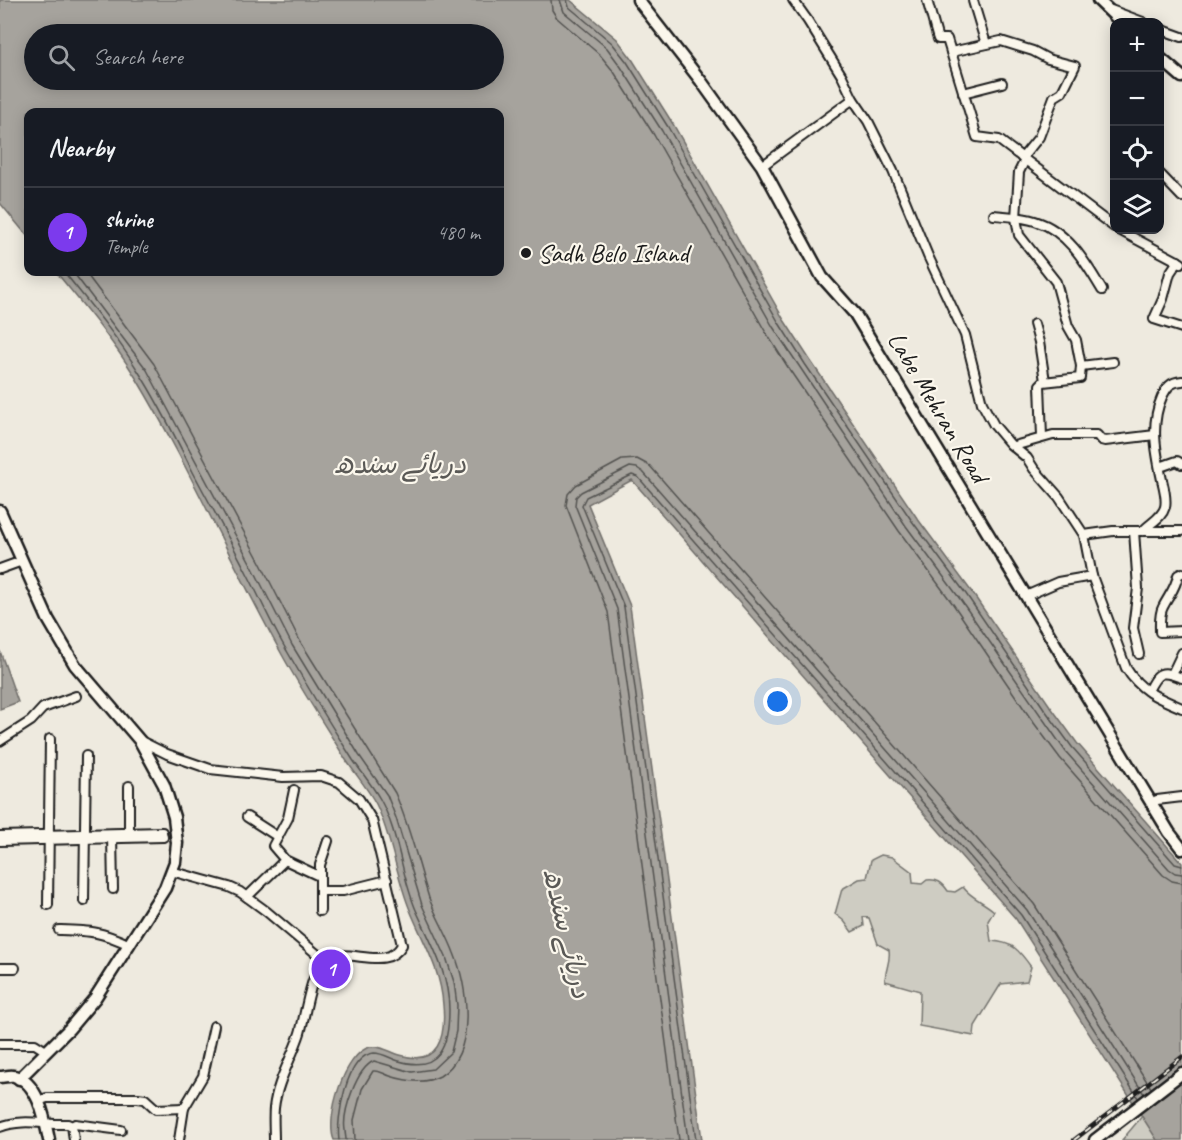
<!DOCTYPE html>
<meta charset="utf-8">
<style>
:root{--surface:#171b24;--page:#242831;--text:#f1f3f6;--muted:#9ea1a6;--line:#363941;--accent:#7c3aed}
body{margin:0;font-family:Caveat,"Playpen Sans Arabic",sans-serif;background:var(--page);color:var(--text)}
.controls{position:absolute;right:18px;top:18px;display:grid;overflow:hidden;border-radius:12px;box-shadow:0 3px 15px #0003}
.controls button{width:54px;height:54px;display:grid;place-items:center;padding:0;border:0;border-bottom:2px solid var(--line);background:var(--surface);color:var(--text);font:30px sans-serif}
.you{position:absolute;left:778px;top:702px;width:21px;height:21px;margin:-15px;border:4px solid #fff;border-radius:50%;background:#1a73e8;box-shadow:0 0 0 9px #1a73e833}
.badge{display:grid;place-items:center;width:39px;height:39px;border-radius:50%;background:var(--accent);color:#fff;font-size:20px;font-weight:700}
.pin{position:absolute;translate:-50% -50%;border:3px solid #fff;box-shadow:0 2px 6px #0006}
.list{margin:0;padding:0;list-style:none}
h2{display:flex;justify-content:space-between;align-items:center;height:78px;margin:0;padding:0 24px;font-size:26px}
h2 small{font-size:20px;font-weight:400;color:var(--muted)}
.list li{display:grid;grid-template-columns:39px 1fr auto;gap:18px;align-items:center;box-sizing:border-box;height:90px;padding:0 24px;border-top:2px solid var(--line)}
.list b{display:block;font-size:22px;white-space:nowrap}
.list p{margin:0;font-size:20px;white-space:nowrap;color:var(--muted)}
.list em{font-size:20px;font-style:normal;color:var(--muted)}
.icon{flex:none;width:33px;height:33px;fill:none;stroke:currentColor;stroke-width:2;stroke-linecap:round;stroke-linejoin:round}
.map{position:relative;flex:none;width:1182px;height:1140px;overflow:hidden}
.search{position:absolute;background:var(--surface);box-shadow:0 3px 15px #0003;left:24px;top:24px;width:480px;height:66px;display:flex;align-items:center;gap:15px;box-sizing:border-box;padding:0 21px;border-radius:33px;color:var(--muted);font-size:22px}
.panel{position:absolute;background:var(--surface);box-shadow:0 3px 15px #0003;left:24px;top:108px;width:480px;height:168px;border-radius:12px}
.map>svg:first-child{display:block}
</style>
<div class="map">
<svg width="1182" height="1140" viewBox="0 0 1182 1140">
<rect width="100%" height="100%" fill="#eeeadf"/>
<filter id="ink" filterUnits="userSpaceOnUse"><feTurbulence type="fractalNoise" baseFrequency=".0167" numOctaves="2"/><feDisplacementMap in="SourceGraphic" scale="12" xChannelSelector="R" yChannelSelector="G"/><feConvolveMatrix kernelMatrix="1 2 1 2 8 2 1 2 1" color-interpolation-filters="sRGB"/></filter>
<g filter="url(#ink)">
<g fill="#ceccc2" stroke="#75746f" stroke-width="1.5">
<path d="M881,855L892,857L912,872L913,883L922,884L927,880C937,879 942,882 948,891L955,892L963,887C971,898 984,902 994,911L988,921L991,941C1013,942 1019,950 1031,967L1027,981L1001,984L975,1026L974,1036L919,1026L920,991L885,981C885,970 891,961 889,950L878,944L869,918L863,917L864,926L852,932L844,921L835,914L842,889L859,879L867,878L871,860Z"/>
<path d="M1149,1108L1158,1140H1121H1122Z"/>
</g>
<g fill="#a6a39d" stroke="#6f6d69" stroke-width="1.5" fill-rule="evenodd">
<path d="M0,0H570L617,39L632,59L673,124L784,320L810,360L917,518L971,591L1050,706L1077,743L1182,863V1140H1157L1016,919L632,480L588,504L630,606L702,1140H334C325,1119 344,1053 370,1047C380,1045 390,1052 400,1055C439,1067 446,1037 443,1005C441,970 423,942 410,910C396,876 392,837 376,804C368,789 356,775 346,760C324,724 300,688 280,651C230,561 189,466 136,378C113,341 84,306 56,272H500V112H28V237L0,203ZM34,34H494V80H34Z"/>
<path d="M0,651L18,702L0,709Z"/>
</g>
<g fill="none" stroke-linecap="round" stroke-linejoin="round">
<g stroke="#535250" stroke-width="1.5">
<path d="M551,0L552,10L557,18L600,55L614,72L654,135L765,331L791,372L899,531L953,604L1031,719L1060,758L1163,875L1172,881L1182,883"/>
<path d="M560,0L564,12L607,48L621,67L662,131L773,327L906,526L960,599L1066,752L1169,869L1175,873L1182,874"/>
<path d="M567,0L569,7L612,43L627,62L668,127L779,323L805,364L912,521L966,594L1045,710L1072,747L1175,864L1182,866"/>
<path d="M64,272C90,304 118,338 140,374C160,405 176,439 193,472C211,506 230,540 248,575C261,600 272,626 287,651C308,688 330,724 353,760C362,773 372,785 380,799C399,833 401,875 416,910C431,943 449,973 449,1010C449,1045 440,1073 399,1061C391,1059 383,1053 374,1053C346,1055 336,1119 339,1140"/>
<path d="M73,272L147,370L253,568L292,645L359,755L387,795L396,818L422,905L446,957L454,982L457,1005L456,1031L451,1052L433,1069L412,1072L374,1061C357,1068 342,1112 345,1130C345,1134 346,1137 346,1140"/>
<path d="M85,272L154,364L261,564L300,641L395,793C410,827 418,863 429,898C436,917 447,934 454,953C468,987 477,1053 440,1076C425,1084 405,1081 390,1076C384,1074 380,1070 373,1071L362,1089L354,1120L355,1140"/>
<path d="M679,1140L608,612L566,505L568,494L576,485L622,460L637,459L650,466L1034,904L1151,1088"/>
<path d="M688,1140L617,609L575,505L576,497L581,492L630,467L637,468L643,472L1027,910L1144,1094"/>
<path d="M696,1140L624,607L582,505L586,497L632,475L638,477L1021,915L1138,1098"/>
</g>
<g stroke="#1c1c1c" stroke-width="12">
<g id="street">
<path d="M793,0L808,21L842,76L853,99L868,121L893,171L928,256L965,335L982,403L994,425L1010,444L1027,458L1034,469L1059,497L1084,535L1092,576L1126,668C1140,691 1158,698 1182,708"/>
<path d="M927,0L937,36L938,39H947L977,137L999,140L1114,227"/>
<path d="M973,1L986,44"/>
<path d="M1111,10L1143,22"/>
<path d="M1160,29L1182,37"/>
<path d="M951,52L1001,41L1033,51L1048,59L1075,66L1062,92L1054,97L1039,137L1022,158"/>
<path d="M963,93L1002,83"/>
<path d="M1025,160L1019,172L1016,218L1019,235L1056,282L1068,326L1076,340L1081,366L1113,362"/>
<path d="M762,166L853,99"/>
<path d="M1160,174L1182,197"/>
<path d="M994,215C1007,216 1022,217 1035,221C1068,231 1086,263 1102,290"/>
<path d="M1119,230L1181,263"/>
<path d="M1178,261L1170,273L1163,299L1154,319L1182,328"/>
<path d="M1034,324L1039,342L1045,381"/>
<path d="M1042,437L1040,385L1043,382L1080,378L1081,366"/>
<path d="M1014,446L1053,435H1097L1101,440L1105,441L1155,435"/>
<path d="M1160,467L1177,461L1182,464"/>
<path d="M1134,531L1138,588L1133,628L1139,654"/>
<path d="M1143,531C1150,523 1162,518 1165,507C1167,499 1164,488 1162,480C1156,452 1150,424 1162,397C1167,387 1170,382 1182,381"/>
<path d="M1084,535L1113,531H1182"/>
<path d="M0,569L22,561"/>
<path d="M1182,573L1178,575C1176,588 1169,595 1163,607C1159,614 1160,624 1160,632L1182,631"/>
<path d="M1026,596L1058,582L1092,576"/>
<path d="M1172,674L1182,653"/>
<path d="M1148,691C1158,671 1161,670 1182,678"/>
<path d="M0,741L31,721L43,708L76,696"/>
<path d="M141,741L167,754L210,769L283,777L321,776L339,782L359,799L372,820L402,945C386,973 347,945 325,960C311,969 305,1017 300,1033C292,1058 277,1081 274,1108C273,1118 274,1130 274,1140"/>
<path d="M294,790L288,818L273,846L285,860L319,876"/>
<path d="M1157,800L1182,797"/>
<path d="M247,817L278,837"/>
<path d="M129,833V786"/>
<path d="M112,835L113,889"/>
<path d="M0,836L162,832L163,837L0,841"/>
<path d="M171,871L229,887L240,892L266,911L324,960"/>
<path d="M320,891H343L387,880"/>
<path d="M247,897L285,860"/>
<path d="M84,901L86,756"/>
<path d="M48,905L50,739"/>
<path d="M320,911V865L328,841"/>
<path d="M59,930C91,931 100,931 130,945"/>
<path d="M0,968H15"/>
<path d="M0,1044H35L46,1051"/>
<path d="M38,1101L47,1098H138L145,1099L156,1109L184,1108"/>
<path d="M72,1126L75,1124L121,1130"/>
<path d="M0,1127C23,1118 44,1125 68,1124L72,1126L74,1140"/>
<path d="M179,1140L184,1108L203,1076L214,1026"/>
</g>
</g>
<g stroke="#1c1c1c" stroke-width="15">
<g id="secondary">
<path d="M638,0L701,81L762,166L822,277L855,314L1169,832L1182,849"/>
<path d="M1098,0L1121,22"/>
<path d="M1160,58L1182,77"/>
<path d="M0,511L48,619L75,665L140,741L164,785L174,817L177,843L175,862L165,888L95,998L69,1029L19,1079"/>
<path d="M0,1077C4,1077 10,1075 14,1076C38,1081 45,1120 49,1140"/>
<path d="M1095,1140L1182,1073"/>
</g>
</g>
<use href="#street" stroke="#fbf7ec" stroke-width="8"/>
<use href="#secondary" stroke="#fbf7ec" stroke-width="10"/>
<g stroke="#1c1c1c" stroke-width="4.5">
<path id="rail" d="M1074,1140L1182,1057"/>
</g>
<use href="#rail" stroke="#fbf7ec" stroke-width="2" stroke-dasharray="7" stroke-linecap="butt"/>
</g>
</g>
<circle fill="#1c1c1c" stroke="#fbf7ec" stroke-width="2" cx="526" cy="253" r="6"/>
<g text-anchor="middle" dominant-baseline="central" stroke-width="4.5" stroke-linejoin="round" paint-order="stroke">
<g font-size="26" fill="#1c1c1c" stroke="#fbf7ec" text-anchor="start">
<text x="538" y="253">Sadh Belo Island</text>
</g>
<g font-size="26" fill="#1c1c1c" stroke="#fbf7ec">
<text transform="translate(938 407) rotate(59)">Labe Mehran Road</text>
</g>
<g font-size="27" font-style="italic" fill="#5a5956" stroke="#fbf7ec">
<text x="400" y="464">دریائے سندھ</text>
<text transform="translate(567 933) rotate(77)">دریائے سندھ</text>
</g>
</g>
</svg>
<div class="controls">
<button>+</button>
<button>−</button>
<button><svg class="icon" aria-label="locate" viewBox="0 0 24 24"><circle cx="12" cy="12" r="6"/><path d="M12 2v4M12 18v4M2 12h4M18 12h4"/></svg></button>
<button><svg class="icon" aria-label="layers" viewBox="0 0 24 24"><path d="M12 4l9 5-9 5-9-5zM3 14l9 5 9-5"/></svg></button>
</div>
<div class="you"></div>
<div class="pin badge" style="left:331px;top:969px">1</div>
<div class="search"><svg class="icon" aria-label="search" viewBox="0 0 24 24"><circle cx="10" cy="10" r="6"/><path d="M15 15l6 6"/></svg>Search here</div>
<section class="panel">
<h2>Nearby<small></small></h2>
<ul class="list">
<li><span class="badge">1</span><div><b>shrine</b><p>Temple</p></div><em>480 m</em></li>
</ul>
</section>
</div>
